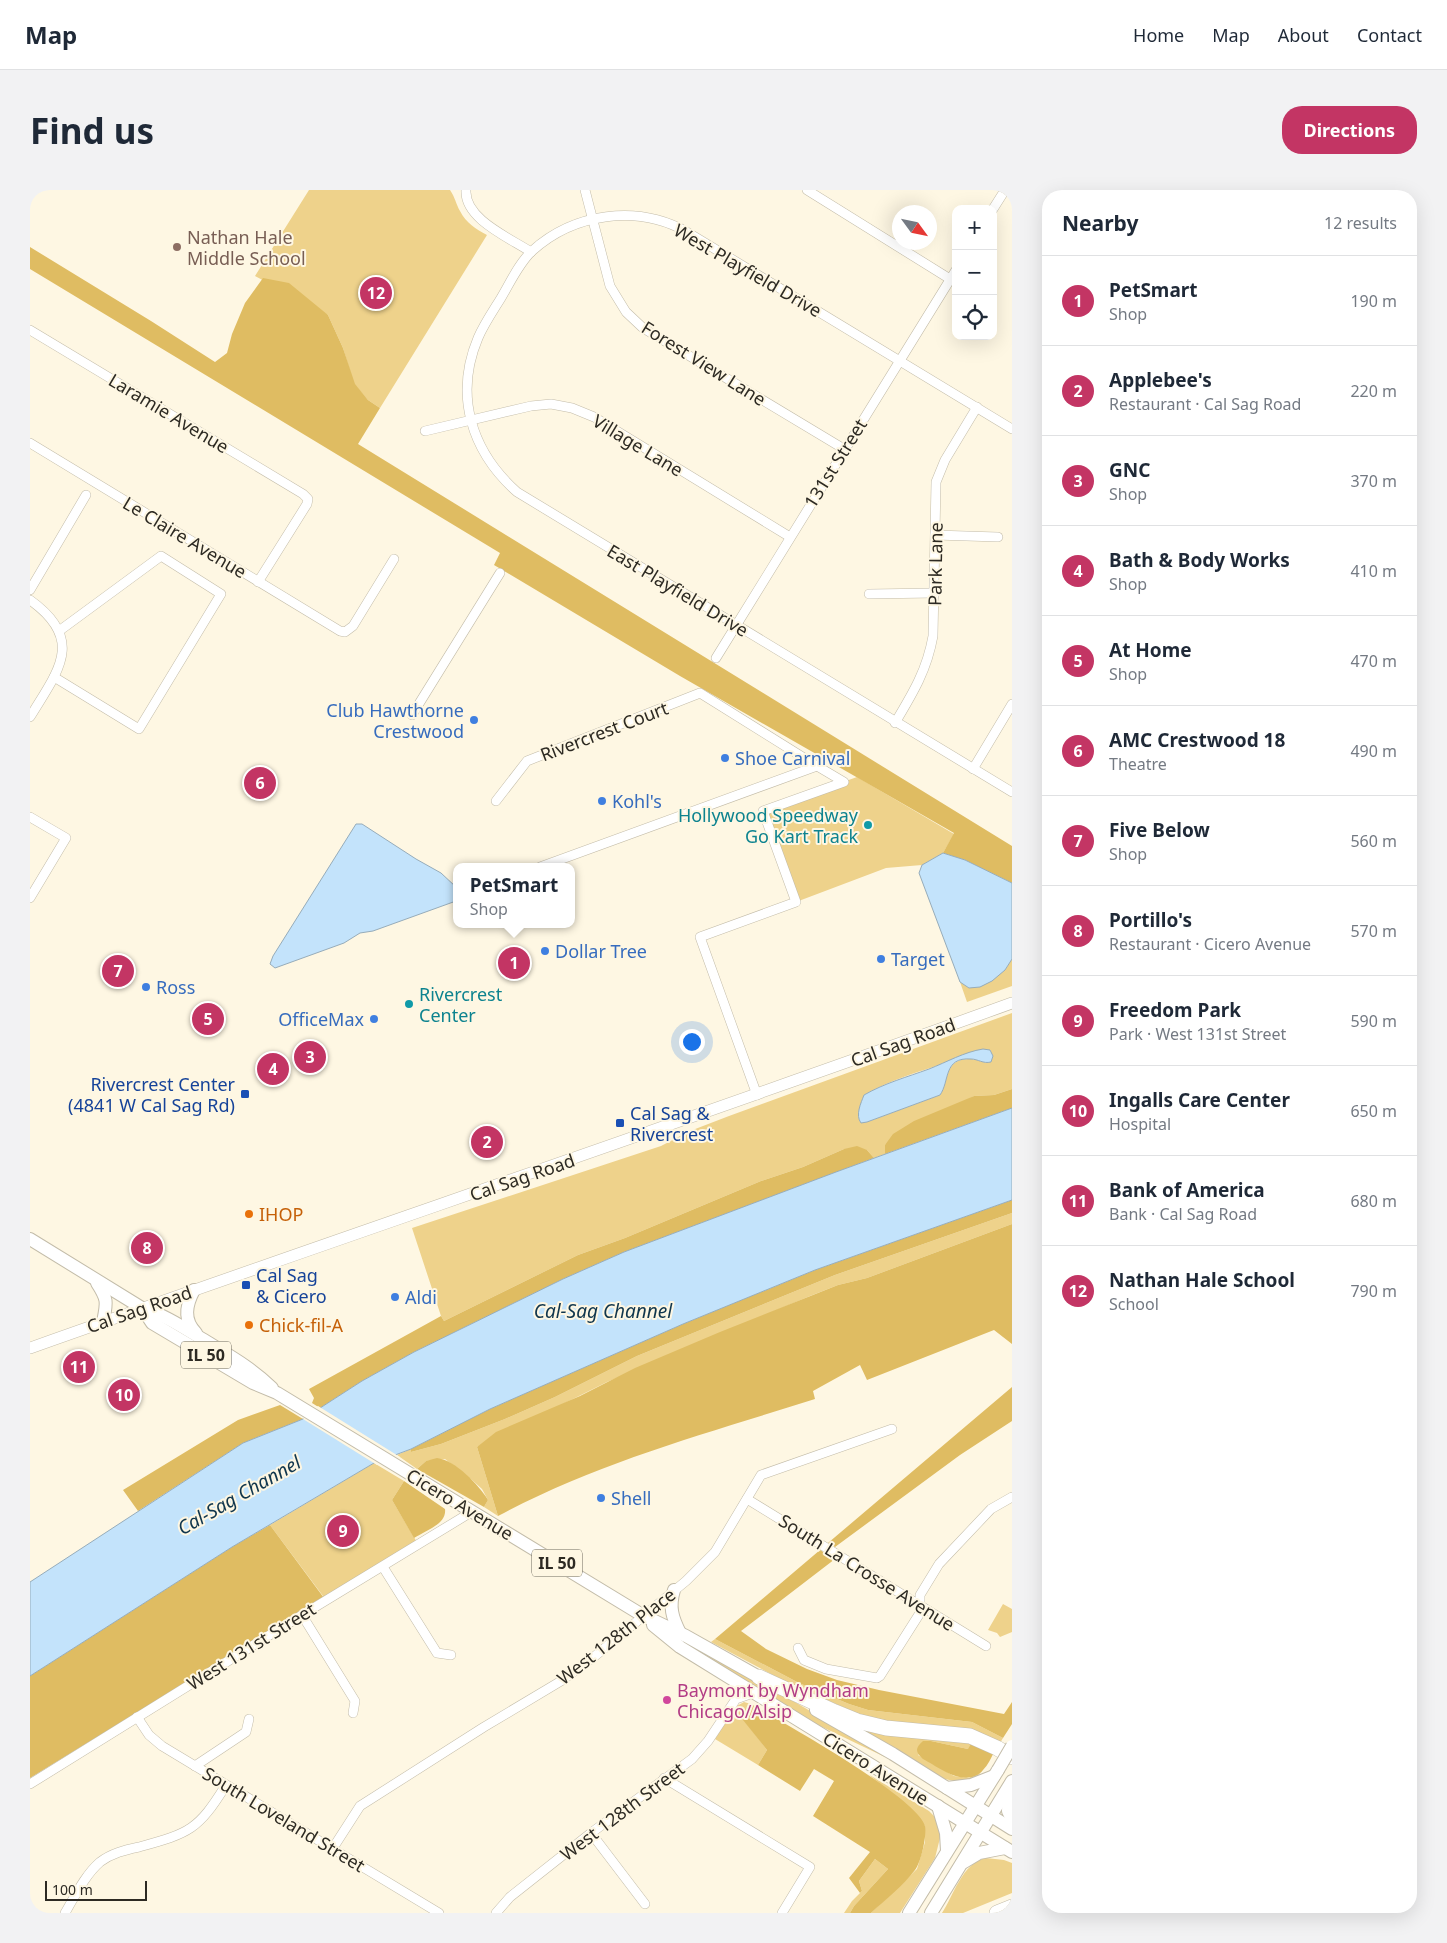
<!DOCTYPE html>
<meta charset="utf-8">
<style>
:root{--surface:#fff;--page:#f2f2f3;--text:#1f2937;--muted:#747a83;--line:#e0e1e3;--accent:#c33564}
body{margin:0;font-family:"Noto Sans",sans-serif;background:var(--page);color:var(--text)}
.controls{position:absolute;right:15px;top:15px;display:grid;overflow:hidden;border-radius:10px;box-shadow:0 5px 20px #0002}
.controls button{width:45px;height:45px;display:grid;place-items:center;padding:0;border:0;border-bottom:1px solid var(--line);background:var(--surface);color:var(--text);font:25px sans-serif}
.compass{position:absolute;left:862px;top:15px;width:45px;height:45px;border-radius:50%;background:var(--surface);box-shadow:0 5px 20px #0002;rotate:123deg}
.scale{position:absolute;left:15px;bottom:12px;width:102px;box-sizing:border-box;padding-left:5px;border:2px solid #2d2a23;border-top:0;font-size:14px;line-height:18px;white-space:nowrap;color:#2d2a23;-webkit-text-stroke:4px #fef7e3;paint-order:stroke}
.you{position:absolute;left:661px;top:851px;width:18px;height:18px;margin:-12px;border:4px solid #fff;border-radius:50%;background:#1a73e8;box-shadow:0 0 0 8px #1a73e833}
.badge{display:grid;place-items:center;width:32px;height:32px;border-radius:50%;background:var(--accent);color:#fff;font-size:16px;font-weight:700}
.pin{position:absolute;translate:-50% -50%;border:2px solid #fff;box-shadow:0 1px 5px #0006}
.popup{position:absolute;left:423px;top:673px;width:122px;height:65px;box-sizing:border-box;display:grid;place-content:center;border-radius:10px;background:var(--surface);filter:drop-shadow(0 1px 4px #0005);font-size:16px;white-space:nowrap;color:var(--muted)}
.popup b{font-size:19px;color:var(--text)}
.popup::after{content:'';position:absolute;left:50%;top:100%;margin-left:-10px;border:10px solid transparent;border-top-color:var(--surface)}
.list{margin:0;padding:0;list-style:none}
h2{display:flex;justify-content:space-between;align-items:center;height:65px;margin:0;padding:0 20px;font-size:21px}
h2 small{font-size:16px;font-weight:400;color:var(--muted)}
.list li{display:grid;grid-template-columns:32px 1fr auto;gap:15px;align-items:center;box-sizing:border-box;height:90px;padding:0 20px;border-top:1px solid var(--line)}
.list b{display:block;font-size:19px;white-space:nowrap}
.list p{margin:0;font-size:16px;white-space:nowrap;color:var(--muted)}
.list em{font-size:16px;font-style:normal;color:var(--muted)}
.icon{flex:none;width:28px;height:28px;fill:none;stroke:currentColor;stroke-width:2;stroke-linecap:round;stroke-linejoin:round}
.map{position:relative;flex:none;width:982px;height:1723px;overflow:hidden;border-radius:20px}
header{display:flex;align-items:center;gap:30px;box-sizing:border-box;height:70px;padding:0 25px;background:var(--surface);border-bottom:1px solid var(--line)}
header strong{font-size:24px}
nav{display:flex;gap:28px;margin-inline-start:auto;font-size:18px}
.intro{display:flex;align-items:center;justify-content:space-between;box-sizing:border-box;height:120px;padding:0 30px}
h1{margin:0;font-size:35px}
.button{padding:12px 22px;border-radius:20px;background:var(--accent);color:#fff;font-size:18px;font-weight:700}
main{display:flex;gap:30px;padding:0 30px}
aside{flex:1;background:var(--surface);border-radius:20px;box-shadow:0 5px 20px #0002}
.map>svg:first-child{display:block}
</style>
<header>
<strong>Map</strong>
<nav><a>Home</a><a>Map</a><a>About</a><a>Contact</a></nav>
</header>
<div class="intro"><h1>Find us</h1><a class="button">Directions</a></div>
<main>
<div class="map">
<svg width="982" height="1723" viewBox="0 0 982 1723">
<rect width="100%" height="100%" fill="#fef7e3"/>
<g fill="#eed28b" fill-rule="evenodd">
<path d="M279,0H420C425,7 426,14 430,21C436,33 446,39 457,45L350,218L338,210L324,194L313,158L298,125L225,86Z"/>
<path d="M827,587L924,644L913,663L892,675L856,678L766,712L733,621Z"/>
<path d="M982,769V796L937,812L930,792L939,798L975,780Z"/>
<path d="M982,823V899L964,905L944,906L855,955V964L844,968L837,960L814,959L773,977L731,991L595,1048L548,1065L414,1131L411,1126L382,1038L631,956L660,941L699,926ZM961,860L960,872C953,874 948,869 941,869C913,868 920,891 910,905L837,932L834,905C873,883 919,873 961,860Z"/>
<path d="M982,1023V1034L837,1088L808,1095L780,1106L577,1192L447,1257L468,1326L454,1317L458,1310L452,1299L441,1289L415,1269L396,1271L387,1279L367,1265L381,1259V1262L411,1254L475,1229L525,1207L607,1166L805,1085Z"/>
<path d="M344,1273L374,1291L362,1310L388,1354L296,1410L240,1335Z"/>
<path d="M973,1414L982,1419V1442L970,1447L967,1443L958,1440Z"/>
<path d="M685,1449L769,1493L819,1514L838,1520L942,1532L973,1548L970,1553L838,1528L756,1492L681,1452Z"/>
<path d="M659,1453C726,1488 791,1527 856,1566L855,1567L788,1535L658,1455Z"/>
<path d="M714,1512L721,1514L710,1525L737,1560L728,1575L685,1549L705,1517Z"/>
<path d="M818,1532L953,1555L938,1559L901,1551L888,1565L924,1586L939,1588L953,1580L945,1589L929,1592L910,1588Z"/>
<path d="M838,1584L899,1621L908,1630L911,1644L905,1668L870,1723H841L887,1679L895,1652V1636L873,1612Z"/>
<path d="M956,1668L974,1670L982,1673V1703L933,1723H912C924,1705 932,1673 956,1668Z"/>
<path d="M845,1669L858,1679L824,1716L820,1723H814L822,1711L832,1701L829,1691Z"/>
</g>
<g fill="#dfbc62">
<path d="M0,57L121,131L185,172L197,163L202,144L215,113L233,88L259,93L298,125L313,158L325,194L338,210L350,218L328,254L982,656V693L935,670L913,663L924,643L650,486L464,375L470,363L0,79Z"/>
<path d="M982,899V918L855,964V955L863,944L884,931L944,906L964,905Z"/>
<path d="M827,956L837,960L844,968L594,1062L533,1089L384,1162L332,1191L290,1218L282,1213L284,1208L279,1199L411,1126L414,1131L548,1065L595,1048L731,991L773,977L814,959Z"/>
<path d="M982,1010V1023L805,1085L607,1166L525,1207L475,1229L411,1254L381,1262V1259L460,1219L653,1134L785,1080Z"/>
<path d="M982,1034V1154L964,1140L837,1190L830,1175L783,1201L785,1209C678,1243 568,1272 468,1326L447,1257L466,1242L550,1206L605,1178L690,1142L808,1095L837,1088Z"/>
<path d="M982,1197V1231L930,1265L805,1357L798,1353Z"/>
<path d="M250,1215L273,1229L213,1253L108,1321L93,1300L208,1230Z"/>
<path d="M407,1268C425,1270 449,1295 458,1310L454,1317L387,1279L396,1271Z"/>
<path d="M374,1291L415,1319C417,1334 395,1341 384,1348L362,1310Z"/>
<path d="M240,1335L294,1408L0,1588V1486L202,1357Z"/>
<path d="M790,1360L805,1369L711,1441L736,1459L777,1479L807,1490L849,1500L974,1524L982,1512V1534L973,1548L942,1532L838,1520L819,1514L769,1493L685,1449Z"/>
<path d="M721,1514C752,1532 887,1607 895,1636C897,1645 891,1673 885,1680C873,1696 856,1709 841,1723H820L824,1716L858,1679L845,1669L829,1691L832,1701L830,1703L819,1688L840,1662L783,1626L804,1591L784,1579L770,1601L728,1575L737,1560L709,1525Z"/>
<path d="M893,1551H901L938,1559L941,1554L964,1562C961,1568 958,1575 953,1580C936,1599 910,1578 893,1569C885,1562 885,1558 893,1551Z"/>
</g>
<g fill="#c3e3fb" stroke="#96acba">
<path d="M326,634H332L386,669L411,683L426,697V711L343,741L330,743L314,753L245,778L240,774L243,766Z"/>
<path d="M913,663L935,670L982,693V769L975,780L962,791L950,797L939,798L930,792L889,683L892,675Z"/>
<path d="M953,859L960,860L963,866L961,872C953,874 948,869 941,869C913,867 920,891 910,905L837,932L831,933C825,925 831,913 834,905C855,893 877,887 899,879C917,872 934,862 953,859Z"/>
<path d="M982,918V1010L785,1080L653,1134L460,1219L381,1259L344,1273L202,1357L0,1486V1392L213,1253L273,1229L332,1191L384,1162L533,1089L594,1062L806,982Z"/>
</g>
<path fill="#fef7e3" d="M288,1216L370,1267L347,1275L273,1229L276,1224Z"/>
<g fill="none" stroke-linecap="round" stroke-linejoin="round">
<g stroke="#c3bca9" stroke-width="10">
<g id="street">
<path d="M436,0C434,29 480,48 501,62"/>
<path d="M555,0L580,96L596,122L613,138L814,259"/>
<path d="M777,0L920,89"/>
<path d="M963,19L975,0"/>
<path d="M0,140L273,304L278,309L277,314L228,392"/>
<path d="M982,239L657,42C607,14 544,23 502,61C489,73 480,93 471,108C463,121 454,134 448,148C424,205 441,261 487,302L982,602"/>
<path d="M395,241L501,216L521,214L542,218L564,227L760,347"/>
<path d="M0,253L310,441L315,442L323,436L364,369"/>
<path d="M905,345L968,347"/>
<path d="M0,400L56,305"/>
<path d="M839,404L904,403"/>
<path d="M0,410C56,450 28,481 0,527"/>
<path d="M686,468L926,80"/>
<path d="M24,487L109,539L191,404L131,366L29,441"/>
<path d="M382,525L470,383"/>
<path d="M865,533C883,503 897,480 903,446L906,292L915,270L947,217"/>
<path d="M943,579L982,514"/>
<path d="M466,611L497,571L670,503L787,576"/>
<path d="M0,627L36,648L0,708"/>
<path d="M510,677L787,576L814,592L733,621L766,712L670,747L727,905"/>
<path d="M717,1309L956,1456"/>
<path d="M353,1377L407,1463L421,1465"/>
<path d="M272,1425L325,1511L323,1523"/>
<path d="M768,1458L774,1470L796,1479L847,1488L850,1486L890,1423V1405L909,1374L961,1319L982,1307"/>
<path d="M107,1527L119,1545L132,1556L409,1723"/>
<path d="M165,1576L216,1542L219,1529"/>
<path d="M634,1588L780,1677L752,1723"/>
<path d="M0,1594L272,1425L443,1321"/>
<path d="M561,1643L615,1714"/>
<path d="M303,1658L330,1616L454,1537L531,1491L565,1466L656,1391L685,1362L731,1285L862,1239"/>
<path d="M35,1723C45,1706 55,1685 70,1672C82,1663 95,1660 109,1657C160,1643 168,1640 196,1595"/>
<path d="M466,1723L480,1707L561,1643L662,1569L678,1551L706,1509L723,1503"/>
</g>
</g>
<g stroke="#c3bca9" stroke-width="12">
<path id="secondary" d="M0,1158C327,1042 656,931 982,813"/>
</g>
<g stroke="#c3bca9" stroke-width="14">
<g id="primary">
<path d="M0,1049L112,1118C135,1125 154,1138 174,1150C198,1165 222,1178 242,1198"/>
<path d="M67,1093C78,1110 77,1112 73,1132"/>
<path d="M164,1100C156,1115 153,1130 166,1143"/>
<path d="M112,1118L122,1133L223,1193L247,1203L612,1425L656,1446L736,1491"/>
<path d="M644,1400C639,1417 642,1427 650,1443"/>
<path d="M623,1435L650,1457L982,1662"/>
<path d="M786,1520L863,1564L982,1639"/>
<path d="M917,1598L941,1595L964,1586"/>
<path d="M979,1598L978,1621L982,1629"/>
<path d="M908,1616L916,1643L917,1661"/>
<path d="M934,1672L949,1663L975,1658"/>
<path d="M879,1723L968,1580"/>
<path d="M901,1723L982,1591"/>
</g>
</g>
<g stroke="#c3bca9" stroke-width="16">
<g id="highway">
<path d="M729,1487L805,1522L827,1531L856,1538L940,1546L967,1558L982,1567"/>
<path d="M967,1723L982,1717"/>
</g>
</g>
<use href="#street" stroke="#fff" stroke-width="9"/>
<use href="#secondary" stroke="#fff" stroke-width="11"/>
<use href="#primary" stroke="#fff" stroke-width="12"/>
<use href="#highway" stroke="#fff" stroke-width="15"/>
<g stroke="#c3bca9" stroke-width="14" stroke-linecap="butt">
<path id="primary-bridge" d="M968,1580L982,1556"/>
</g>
<use href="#primary-bridge" stroke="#fff" stroke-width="12"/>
</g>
<circle fill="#8d6e63" stroke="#fef7e3" stroke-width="2" cx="147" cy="57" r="5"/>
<g fill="#3f7fe0" stroke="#fef7e3" stroke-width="2">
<circle cx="444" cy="530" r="5"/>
<circle cx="695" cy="568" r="5"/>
<circle cx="572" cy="611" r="5"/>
<circle cx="515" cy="761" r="5"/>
<circle cx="851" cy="769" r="5"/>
<circle cx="116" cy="797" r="5"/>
<circle cx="344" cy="829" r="5"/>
<circle cx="365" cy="1107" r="5"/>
<circle cx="571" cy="1308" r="5"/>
</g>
<g fill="#0f9aa8" stroke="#fef7e3" stroke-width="2">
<circle cx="838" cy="635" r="5"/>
<circle cx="379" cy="814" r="5"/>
</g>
<g fill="#1a4fb4" stroke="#fef7e3" stroke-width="2">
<rect x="210" y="899" width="10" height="10" rx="2.5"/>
<rect x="585" y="928" width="10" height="10" rx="2.5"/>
<rect x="211" y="1090" width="10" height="10" rx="2.5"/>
</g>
<g fill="#e8710a" stroke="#fef7e3" stroke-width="2">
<circle cx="219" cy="1024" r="5"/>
<circle cx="219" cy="1135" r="5"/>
</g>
<circle fill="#d1479c" stroke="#fef7e3" stroke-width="2" cx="637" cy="1510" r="5"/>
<g text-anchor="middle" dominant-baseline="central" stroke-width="4" stroke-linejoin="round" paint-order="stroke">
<g fill="#fef7e3" stroke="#6c685d" stroke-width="1">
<rect x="151" y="1151.5" width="50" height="27" rx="4"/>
<rect x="502" y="1359.5" width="50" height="27" rx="4"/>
</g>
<g font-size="16" font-weight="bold" fill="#2d2a23">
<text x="176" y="1165">IL 50</text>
<text x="527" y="1373">IL 50</text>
</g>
<g font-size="18" fill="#785e54" stroke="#fef7e3" text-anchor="start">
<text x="157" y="47">Nathan Hale<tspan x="157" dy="21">Middle School</tspan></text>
</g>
<g font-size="18" fill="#2d2a23" stroke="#fef7e3">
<text transform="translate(718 80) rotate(30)">West Playfield Drive</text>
<text transform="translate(674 173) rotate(32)">Forest View Lane</text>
<text transform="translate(139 223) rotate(31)">Laramie Avenue</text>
<text transform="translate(608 255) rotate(31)">Village Lane</text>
<text transform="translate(805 273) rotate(-58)">131st Street</text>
<text transform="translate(155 347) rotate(31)">Le Claire Avenue</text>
<text transform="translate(905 374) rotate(-89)">Park Lane</text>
<text transform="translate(648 400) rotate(31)">East Playfield Drive</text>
<text transform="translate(574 541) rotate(-21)">Rivercrest Court</text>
<text transform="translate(873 852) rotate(-20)">Cal Sag Road</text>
<text transform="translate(492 987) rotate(-19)">Cal Sag Road</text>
<text transform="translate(109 1119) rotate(-19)">Cal Sag Road</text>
<text transform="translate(430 1314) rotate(31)">Cicero Avenue</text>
<text transform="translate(837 1382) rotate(32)">South La Crosse Avenue</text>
<text transform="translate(586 1446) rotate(-38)">West 128th Place</text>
<text transform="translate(221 1456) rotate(-32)">West 131st Street</text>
<text transform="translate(846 1578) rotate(32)">Cicero Avenue</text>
<text transform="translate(592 1621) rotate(-37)">West 128th Street</text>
<text transform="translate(254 1629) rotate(31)">South Loveland Street</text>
</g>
<g font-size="18" fill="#366cbe" stroke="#fef7e3" text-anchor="start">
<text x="434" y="520" text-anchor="end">Club Hawthorne<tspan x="434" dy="21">Crestwood</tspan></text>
<text x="705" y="568">Shoe Carnival</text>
<text x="582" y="611">Kohl's</text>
<text x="525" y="761">Dollar Tree</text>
<text x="861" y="769">Target</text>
<text x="126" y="797">Ross</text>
<text x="334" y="829" text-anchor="end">OfficeMax</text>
<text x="375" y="1107">Aldi</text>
<text x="581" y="1308">Shell</text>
</g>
<g font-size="18" fill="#0d838f" stroke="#fef7e3" text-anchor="end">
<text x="828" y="625">Hollywood Speedway<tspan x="828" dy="21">Go Kart Track</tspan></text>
<text x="389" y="804" text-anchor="start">Rivercrest<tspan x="389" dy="21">Center</tspan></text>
</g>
<g font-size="18" fill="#164399" stroke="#fef7e3" text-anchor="start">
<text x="205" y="894" text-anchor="end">Rivercrest Center<tspan x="205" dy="21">(4841 W Cal Sag Rd)</tspan></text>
<text x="600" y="923">Cal Sag &amp;<tspan x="600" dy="21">Rivercrest</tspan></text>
<text x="226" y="1085">Cal Sag<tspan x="226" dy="21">&amp; Cicero</tspan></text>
</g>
<g font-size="18" fill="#c56008" stroke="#fef7e3" text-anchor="start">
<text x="229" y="1024">IHOP</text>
<text x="229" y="1135">Chick-fil-A</text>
</g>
<g font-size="18" fill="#b23c85" stroke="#fef7e3" text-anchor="start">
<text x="647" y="1500">Baymont by Wyndham<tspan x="647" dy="21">Chicago/Alsip</tspan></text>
</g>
<g font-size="19" font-style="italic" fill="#10364d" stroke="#fef7e3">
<text x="573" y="1121">Cal-Sag Channel</text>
<text transform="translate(209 1305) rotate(-30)">Cal-Sag Channel</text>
</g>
</g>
</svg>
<div class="controls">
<button>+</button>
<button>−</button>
<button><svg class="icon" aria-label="locate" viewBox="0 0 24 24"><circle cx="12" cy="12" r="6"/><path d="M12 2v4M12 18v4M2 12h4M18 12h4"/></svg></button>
</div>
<svg class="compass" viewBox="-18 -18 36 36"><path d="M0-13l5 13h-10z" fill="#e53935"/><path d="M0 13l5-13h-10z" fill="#747a83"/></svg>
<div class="scale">100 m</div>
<div class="you"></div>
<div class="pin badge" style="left:484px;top:773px">1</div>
<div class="popup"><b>PetSmart</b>Shop</div>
<div class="pin badge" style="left:457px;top:952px">2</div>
<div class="pin badge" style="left:280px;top:867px">3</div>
<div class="pin badge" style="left:243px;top:879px">4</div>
<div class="pin badge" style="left:178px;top:829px">5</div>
<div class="pin badge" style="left:230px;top:593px">6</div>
<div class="pin badge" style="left:88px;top:781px">7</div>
<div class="pin badge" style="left:117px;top:1058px">8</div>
<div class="pin badge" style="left:313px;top:1341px">9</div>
<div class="pin badge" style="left:94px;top:1205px">10</div>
<div class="pin badge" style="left:49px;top:1177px">11</div>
<div class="pin badge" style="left:346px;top:103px">12</div>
</div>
<aside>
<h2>Nearby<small>12 results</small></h2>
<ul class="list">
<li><span class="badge">1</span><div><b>PetSmart</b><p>Shop</p></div><em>190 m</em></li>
<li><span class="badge">2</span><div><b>Applebee's</b><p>Restaurant · Cal Sag Road</p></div><em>220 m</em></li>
<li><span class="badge">3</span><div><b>GNC</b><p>Shop</p></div><em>370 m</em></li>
<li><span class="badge">4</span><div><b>Bath &amp; Body Works</b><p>Shop</p></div><em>410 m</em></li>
<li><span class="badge">5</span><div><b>At Home</b><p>Shop</p></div><em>470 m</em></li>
<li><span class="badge">6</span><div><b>AMC Crestwood 18</b><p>Theatre</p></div><em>490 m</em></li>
<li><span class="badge">7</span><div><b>Five Below</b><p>Shop</p></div><em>560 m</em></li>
<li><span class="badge">8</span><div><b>Portillo's</b><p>Restaurant · Cicero Avenue</p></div><em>570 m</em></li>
<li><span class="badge">9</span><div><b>Freedom Park</b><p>Park · West 131st Street</p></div><em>590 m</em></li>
<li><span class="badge">10</span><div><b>Ingalls Care Center</b><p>Hospital</p></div><em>650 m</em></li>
<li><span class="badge">11</span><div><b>Bank of America</b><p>Bank · Cal Sag Road</p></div><em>680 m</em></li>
<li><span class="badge">12</span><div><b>Nathan Hale School</b><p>School</p></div><em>790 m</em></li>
</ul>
</aside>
</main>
